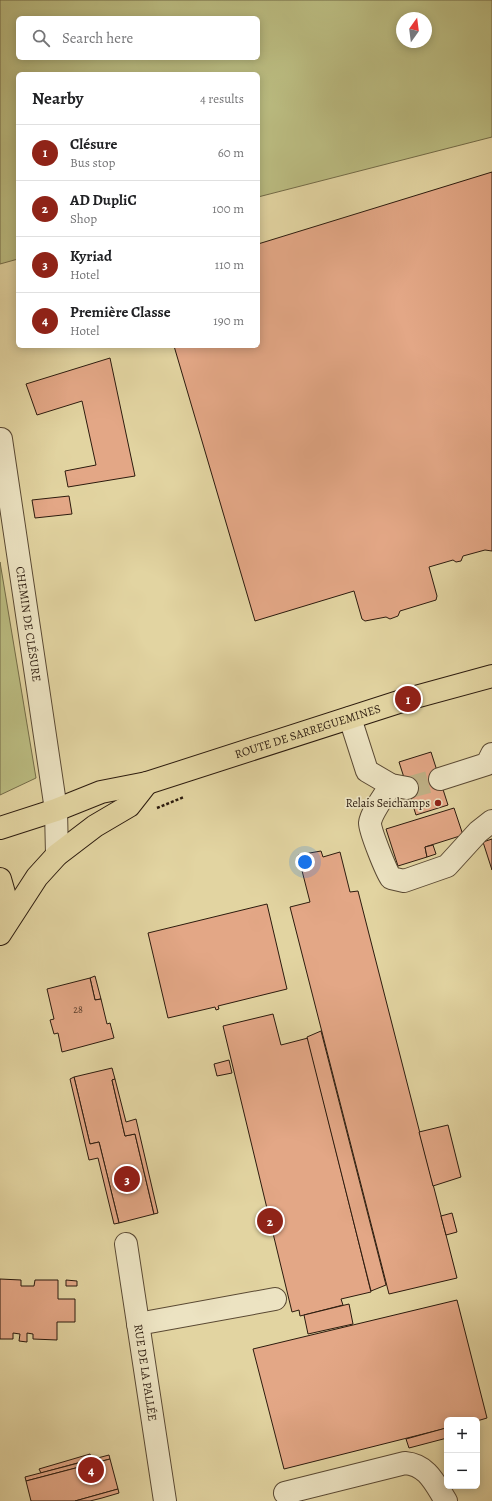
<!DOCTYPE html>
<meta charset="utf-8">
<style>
:root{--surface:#fff;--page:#f6f6f6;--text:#202124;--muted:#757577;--line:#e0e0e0;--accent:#8f2418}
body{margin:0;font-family:Alegreya,serif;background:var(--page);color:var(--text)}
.controls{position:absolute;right:12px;bottom:12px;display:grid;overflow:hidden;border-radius:6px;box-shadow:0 2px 10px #0003}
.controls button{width:36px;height:36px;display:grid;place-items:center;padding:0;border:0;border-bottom:1px solid var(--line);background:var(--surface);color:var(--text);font:20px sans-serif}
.compass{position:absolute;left:396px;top:12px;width:36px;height:36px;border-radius:50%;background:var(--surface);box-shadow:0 2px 10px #0003;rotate:14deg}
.you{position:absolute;left:305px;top:862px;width:14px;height:14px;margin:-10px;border:3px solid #fff;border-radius:50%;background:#1a73e8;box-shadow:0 0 0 6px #1a73e833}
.badge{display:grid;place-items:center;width:26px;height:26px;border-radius:50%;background:var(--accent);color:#fff;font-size:13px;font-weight:700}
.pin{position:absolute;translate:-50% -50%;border:2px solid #fff;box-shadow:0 1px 4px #0006}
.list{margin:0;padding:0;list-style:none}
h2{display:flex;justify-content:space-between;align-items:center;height:52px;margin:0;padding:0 16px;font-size:17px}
h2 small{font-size:13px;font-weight:400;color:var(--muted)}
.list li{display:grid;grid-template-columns:26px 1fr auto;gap:12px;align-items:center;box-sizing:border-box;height:56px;padding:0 16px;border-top:1px solid var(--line)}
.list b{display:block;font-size:15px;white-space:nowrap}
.list p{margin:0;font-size:13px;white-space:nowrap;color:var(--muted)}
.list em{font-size:13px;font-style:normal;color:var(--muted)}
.icon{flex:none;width:22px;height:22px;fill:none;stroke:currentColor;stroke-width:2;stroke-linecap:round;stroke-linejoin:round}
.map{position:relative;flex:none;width:492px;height:1501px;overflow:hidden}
.search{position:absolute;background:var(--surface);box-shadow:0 2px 10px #0003;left:16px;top:16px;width:244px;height:44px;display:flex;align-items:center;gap:10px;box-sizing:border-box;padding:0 14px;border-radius:6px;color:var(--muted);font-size:15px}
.panel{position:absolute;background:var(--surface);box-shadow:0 2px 10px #0003;left:16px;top:72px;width:244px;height:276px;border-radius:6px}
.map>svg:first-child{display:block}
</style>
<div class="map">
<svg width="492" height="1501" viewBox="0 0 492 1501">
<rect width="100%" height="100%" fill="#e2d4a1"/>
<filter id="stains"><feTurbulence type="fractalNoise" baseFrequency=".005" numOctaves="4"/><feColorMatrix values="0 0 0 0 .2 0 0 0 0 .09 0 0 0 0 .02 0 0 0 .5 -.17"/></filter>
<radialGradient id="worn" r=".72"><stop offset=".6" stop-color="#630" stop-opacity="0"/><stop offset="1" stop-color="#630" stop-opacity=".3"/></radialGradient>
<g fill="#babb80" stroke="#736b47" fill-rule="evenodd">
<path d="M0,0H492V137L258,197V74H18V259L0,264ZM18,18H258V58H18ZM402,18H426V42H402Z"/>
<path d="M0,562L36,778L0,795Z"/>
</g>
<g fill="#e3a786" stroke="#2c1b0e">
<path d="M492,172V551L485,550L463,556L461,561L456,562L453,560L429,567L437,596L436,600L400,611L398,616L390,619L386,617L365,621L362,619L354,591L255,621L174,346H258V244Z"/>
<path d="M110,358L135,476L68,487L65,471L96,465L82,401L37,415L26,384Z"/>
<path d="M69,496L72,514L35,518L32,500Z"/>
<path d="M431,752L448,805L416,815L399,762Z"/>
<path d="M454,808L463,835L425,847L427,857L398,866L386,829Z"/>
<path d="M492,839V870L483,842Z"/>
<path d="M433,845L436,854L427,857L425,847Z"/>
<path d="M321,851L323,857L340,852L350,892L358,891L457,1278L389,1294L290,907L310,902L298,855Z"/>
<path d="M267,904L287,989L218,1006L219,1009L216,1010L215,1007L168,1018L148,933Z"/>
<path d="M95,976L101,999L95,1000L90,978Z"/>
<path d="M90,978L95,1000L101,999L107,1024L110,1023L114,1038L62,1052L58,1033L54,1034L50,1020L54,1019L47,989Z"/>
<path d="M273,1014L281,1045L308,1038L371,1292L341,1299L343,1305L300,1316L299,1310L292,1312L223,1026Z"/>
<path d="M321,1031L386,1285L371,1291L307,1037Z"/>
<path d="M229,1060L232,1073L217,1076L214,1064Z"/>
<path d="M112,1068L115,1079L112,1080L125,1136L135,1134L154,1214L119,1223L99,1142L90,1144L74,1077Z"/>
<path d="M74,1077L90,1144L99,1142L119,1223L114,1224L98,1158L89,1160L70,1079Z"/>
<path d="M115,1079L126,1122L136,1119L158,1213L154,1214L135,1134L125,1136L112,1080Z"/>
<path d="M448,1125L461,1177L433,1186L419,1132Z"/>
<path d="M452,1213L457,1232L446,1235L441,1216Z"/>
<path d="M0,1279L21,1280V1286H34L35,1280H58V1299H75V1322H57V1340L33,1339V1334L27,1333V1342L19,1341L20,1334L13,1333V1339H0Z"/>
<path d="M66,1280L77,1281V1286H66Z"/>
<path d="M457,1300L487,1418L477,1421L447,1420V1428L284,1469L253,1349Z"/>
<path d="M349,1304L353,1324L308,1334L304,1315Z"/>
<path d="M446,1428L447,1438L409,1448L406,1439Z"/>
<path d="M90,1454L92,1459L41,1473L39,1469Z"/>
<path d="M109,1455L110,1459L26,1481L25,1477Z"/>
<path d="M110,1459L118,1489L75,1501H31L26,1481Z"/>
<path d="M118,1489L119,1493L102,1498L90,1501H75Z"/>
</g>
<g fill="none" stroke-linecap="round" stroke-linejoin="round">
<path stroke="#beaf84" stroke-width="22" stroke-dasharray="22 11" stroke-linecap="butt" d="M407,788L440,779"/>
<g stroke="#5a4933" stroke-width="24">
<g id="minor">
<path id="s1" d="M1,439L56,810L57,855"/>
<path d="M350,718L367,771L391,785L407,788"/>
<path d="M440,779L487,764L492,754"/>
<path d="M391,785C386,793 371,813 370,823C370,831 386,871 391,878L404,881L447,866L478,832L492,821"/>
<path id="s2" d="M126,1244L165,1501"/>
<path d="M138,1324L275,1299"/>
<path d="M285,1493L405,1463C428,1465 435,1484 446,1501"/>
</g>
</g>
<g stroke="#2c1b0e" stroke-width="24">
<g id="major">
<path id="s3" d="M0,828L56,810L101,792L147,783L408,699L492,676"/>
<path d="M0,879L6,900L5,925"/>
<path d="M0,934L37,877L57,855L95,826L129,806L147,783"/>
</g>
</g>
<path stroke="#2c1b0e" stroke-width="2.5" stroke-dasharray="3 2" stroke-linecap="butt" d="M157,808L184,797"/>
<use href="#minor" stroke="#ece3c2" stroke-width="22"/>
<use href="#major" stroke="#e2d4a1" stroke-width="22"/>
</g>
<circle fill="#8f2418" stroke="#ece3c2" stroke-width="1.5" cx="438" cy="803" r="4"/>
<g text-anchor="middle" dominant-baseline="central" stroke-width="3.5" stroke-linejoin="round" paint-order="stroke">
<g font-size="10" fill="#5a3e2c">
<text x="78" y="1009">28</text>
</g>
<g font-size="12" fill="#2c1b0e" stroke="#ece3c2">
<text stroke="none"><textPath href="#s1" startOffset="187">CHEMIN DE CLÉSURE</textPath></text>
<text stroke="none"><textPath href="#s3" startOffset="323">ROUTE DE SARREGUEMINES</textPath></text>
<text stroke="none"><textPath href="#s2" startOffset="130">RUE DE LA PALLÉE</textPath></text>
</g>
<g font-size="12" fill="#2c1b0e" stroke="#ece3c2" text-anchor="end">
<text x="430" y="803">Relais Seichamps</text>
</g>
</g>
<rect width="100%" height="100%" filter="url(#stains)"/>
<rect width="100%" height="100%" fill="url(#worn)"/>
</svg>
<div class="controls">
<button>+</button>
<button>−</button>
</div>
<svg class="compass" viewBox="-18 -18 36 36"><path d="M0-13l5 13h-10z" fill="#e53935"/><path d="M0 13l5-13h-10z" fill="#757577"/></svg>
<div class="you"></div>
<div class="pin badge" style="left:408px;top:699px">1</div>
<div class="pin badge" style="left:270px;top:1221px">2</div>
<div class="pin badge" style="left:127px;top:1179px">3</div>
<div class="pin badge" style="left:91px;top:1470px">4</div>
<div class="search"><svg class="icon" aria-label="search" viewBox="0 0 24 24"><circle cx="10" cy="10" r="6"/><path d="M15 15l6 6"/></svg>Search here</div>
<section class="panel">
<h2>Nearby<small>4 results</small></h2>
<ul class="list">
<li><span class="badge">1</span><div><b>Clésure</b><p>Bus stop</p></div><em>60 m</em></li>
<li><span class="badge">2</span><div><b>AD DupliC</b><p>Shop</p></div><em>100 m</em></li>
<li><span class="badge">3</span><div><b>Kyriad</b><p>Hotel</p></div><em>110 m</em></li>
<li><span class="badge">4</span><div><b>Première Classe</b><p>Hotel</p></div><em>190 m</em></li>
</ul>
</section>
</div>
